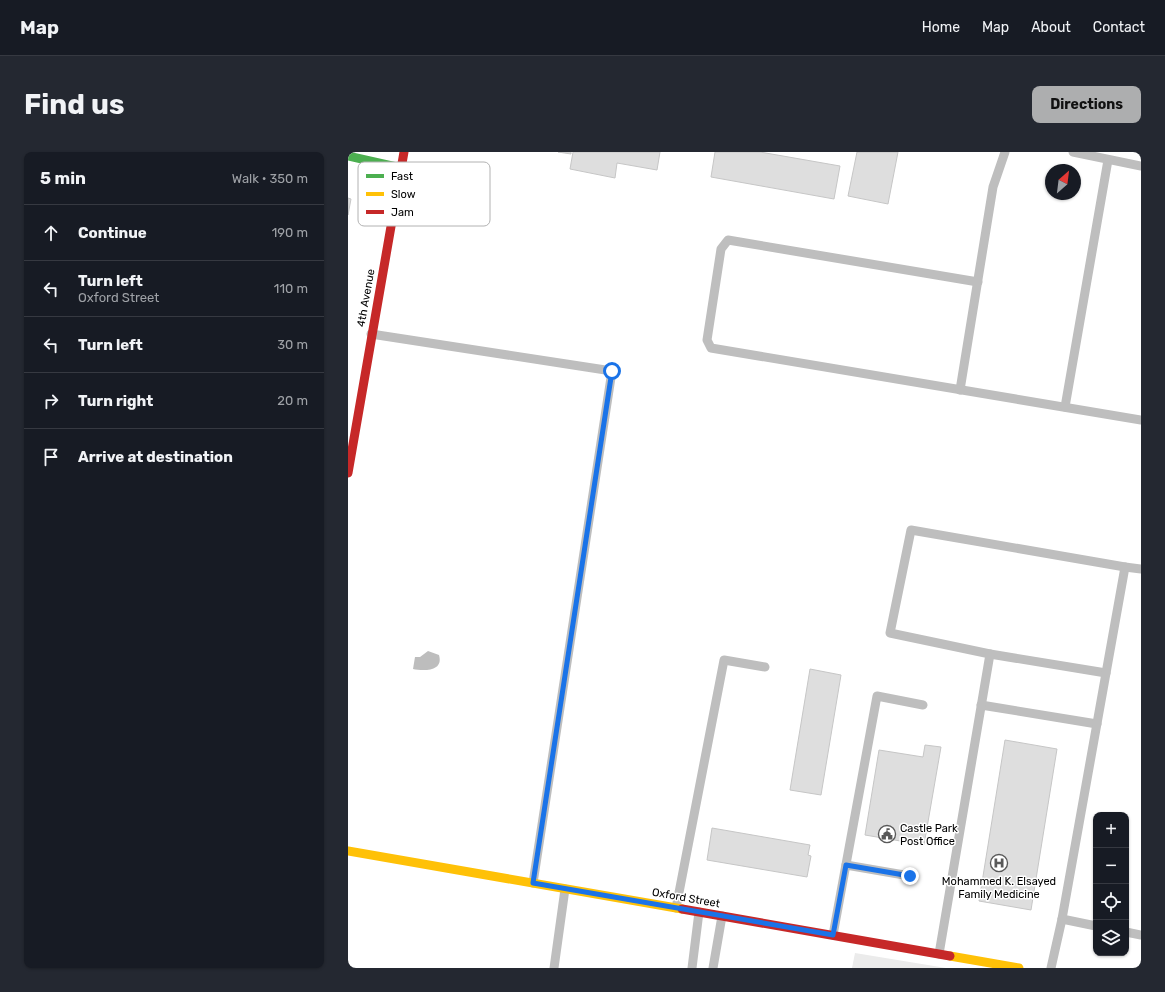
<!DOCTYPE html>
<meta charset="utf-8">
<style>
:root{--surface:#171b24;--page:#242831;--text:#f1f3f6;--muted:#9ea1a6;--line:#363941;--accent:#adaeaf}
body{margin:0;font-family:Rubik,sans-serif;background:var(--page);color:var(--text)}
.controls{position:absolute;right:12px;bottom:12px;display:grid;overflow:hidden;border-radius:8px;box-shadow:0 1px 3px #0004}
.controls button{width:36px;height:36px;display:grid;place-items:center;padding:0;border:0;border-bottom:1px solid var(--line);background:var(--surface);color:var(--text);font:20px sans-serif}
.compass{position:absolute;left:697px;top:12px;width:36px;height:36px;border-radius:50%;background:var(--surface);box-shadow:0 1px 3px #0004;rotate:28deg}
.stop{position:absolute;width:12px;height:12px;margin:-9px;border:3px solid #1a73e8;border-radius:50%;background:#fff}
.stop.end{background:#1a73e8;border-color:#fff;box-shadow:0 1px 4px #0008}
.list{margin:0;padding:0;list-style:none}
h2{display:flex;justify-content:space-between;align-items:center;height:52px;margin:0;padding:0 16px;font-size:17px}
h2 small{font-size:13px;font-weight:400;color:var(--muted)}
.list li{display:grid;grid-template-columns:26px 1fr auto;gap:12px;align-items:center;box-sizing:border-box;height:56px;padding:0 16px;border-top:1px solid var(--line)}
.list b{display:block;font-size:15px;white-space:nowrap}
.list p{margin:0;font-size:13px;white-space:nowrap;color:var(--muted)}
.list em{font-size:13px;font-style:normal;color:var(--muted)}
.icon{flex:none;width:22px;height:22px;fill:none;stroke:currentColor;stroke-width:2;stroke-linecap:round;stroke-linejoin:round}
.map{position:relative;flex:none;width:793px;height:816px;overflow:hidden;border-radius:8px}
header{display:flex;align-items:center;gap:24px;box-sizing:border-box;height:56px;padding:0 20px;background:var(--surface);border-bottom:1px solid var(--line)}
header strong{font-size:19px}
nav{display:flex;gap:22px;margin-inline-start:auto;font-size:14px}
.intro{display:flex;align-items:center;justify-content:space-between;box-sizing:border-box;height:96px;padding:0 24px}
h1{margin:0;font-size:28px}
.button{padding:10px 18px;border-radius:8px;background:var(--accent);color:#111;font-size:14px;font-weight:700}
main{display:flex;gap:24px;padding:0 24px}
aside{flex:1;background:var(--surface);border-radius:8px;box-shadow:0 1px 3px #0004}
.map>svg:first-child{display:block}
</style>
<header>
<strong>Map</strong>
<nav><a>Home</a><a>Map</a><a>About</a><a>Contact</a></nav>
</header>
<div class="intro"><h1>Find us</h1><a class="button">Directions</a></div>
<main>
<aside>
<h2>5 min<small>Walk · 350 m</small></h2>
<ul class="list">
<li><svg class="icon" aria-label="ahead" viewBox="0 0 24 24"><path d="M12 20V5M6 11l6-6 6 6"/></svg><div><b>Continue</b></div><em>190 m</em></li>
<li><svg class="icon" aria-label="left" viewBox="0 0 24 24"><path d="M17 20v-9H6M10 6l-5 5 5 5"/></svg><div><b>Turn left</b><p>Oxford Street</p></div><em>110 m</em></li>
<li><svg class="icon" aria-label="left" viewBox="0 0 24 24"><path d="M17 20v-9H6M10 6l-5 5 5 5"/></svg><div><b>Turn left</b></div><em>30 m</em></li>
<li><svg class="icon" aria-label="right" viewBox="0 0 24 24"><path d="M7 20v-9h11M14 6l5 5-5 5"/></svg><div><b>Turn right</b></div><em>20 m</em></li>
<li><svg class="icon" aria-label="arrive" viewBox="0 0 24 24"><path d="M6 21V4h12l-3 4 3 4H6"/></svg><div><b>Arrive at destination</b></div></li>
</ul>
</aside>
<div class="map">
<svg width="793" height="816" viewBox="0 0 793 816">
<rect width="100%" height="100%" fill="#fff"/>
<path fill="#ebebeb" d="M507,801L598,816H504Z"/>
<path fill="#bdbdbd" d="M80,499L91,503C96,520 75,519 65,517L67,505H72Z"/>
<g fill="#dedede" stroke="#c6c6c6">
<path d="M210,0H223V2Z"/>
<path d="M225,0H312L309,18L269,11L267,26L222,17Z"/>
<path d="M367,0H412L492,14L486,47L363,25Z"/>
<path d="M509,0H550L540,52L500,44Z"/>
<path d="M0,46L3,47L0,63Z"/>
<path d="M462,517L493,523L473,643L442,638Z"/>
<path d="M657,588L709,597L683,758L631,749Z"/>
<path d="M577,593L593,595L576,693L517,683L531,598L575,605Z"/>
<path d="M364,676L462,693L460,703L463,704L459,725L359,708Z"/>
</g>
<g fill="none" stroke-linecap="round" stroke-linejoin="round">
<g stroke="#bebebe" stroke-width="9">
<path d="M725,0L793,14"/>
<path d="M630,130L380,88L373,97L359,188L363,196L793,268"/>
<path d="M23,182L264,219L185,731"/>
<path d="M612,238L645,35L657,0"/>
<path d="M717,255L760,8"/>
<path d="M777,415L793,417"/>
<path d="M642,502L758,521"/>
<path d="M633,553L749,572"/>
<path d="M498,713L562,724"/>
<path d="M328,756L376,508L417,515"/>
<path d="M714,767L748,774"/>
<path d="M778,780L793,783"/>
<path d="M485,783L529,544L575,553"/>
<path d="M591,802L642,502L542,481L563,378L777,415L714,767L703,816"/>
<path d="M206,816L217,737"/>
<path d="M344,816L351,760"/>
<path d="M365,816L374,764"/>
</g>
<path stroke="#4caf50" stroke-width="9" d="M0,4L53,16"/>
<g stroke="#ffc107" stroke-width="9">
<path d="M0,699L334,757"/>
<path d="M602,804L671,816"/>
</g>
<g stroke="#c62828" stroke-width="9">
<path d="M0,321L56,0"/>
<path d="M334,757L602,804"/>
</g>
</g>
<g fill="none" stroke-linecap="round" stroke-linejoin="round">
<path stroke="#1a73e8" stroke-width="5" d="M264,219L185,731L485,783L498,713L562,724"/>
</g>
<defs>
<g id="civic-ring" transform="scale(0.9)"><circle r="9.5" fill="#fff" stroke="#595959" stroke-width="1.5"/><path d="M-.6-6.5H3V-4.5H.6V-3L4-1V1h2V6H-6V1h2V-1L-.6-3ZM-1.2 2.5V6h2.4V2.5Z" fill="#595959"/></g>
<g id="hospital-ring" transform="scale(0.9)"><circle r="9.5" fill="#fff" stroke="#595959" stroke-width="1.5"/><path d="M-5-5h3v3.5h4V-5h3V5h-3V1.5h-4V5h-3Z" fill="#595959"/></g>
</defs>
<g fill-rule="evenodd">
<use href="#civic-ring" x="539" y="682"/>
<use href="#hospital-ring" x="651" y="711"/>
</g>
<g text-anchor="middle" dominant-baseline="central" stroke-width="3" stroke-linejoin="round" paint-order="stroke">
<g font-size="11" fill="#000" stroke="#fff">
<text transform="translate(18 146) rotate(-80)">4th Avenue</text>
<text transform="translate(338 746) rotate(10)">Oxford Street</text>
</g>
<g font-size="11" fill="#000" stroke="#fff" text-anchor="start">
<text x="552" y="676">Castle Park<tspan x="552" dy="13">Post Office</tspan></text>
<text x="651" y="729" text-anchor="middle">Mohammed K. Elsayed<tspan x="651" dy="13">Family Medicine</tspan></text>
</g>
</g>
<rect x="10" y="10" width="132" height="64" rx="6" fill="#fff" stroke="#b2b2b2" stroke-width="1"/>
<rect x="18" y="22" width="18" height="4" fill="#4caf50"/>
<rect x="18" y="40" width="18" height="4" fill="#ffc107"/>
<rect x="18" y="58" width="18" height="4" fill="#c62828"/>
<g font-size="11" fill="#000">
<text x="43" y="28">Fast</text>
<text x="43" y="46">Slow</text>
<text x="43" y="64">Jam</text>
</g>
</svg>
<div class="controls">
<button>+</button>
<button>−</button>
<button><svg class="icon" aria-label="locate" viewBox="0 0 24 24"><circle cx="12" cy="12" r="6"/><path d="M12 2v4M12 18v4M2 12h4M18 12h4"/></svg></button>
<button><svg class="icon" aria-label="layers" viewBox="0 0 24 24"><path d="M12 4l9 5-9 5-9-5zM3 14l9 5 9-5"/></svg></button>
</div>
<svg class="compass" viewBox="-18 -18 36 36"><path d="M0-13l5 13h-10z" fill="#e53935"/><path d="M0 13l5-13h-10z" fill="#9ea1a6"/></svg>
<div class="stop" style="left:264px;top:219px"></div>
<div class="stop end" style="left:562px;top:724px"></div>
</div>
</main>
